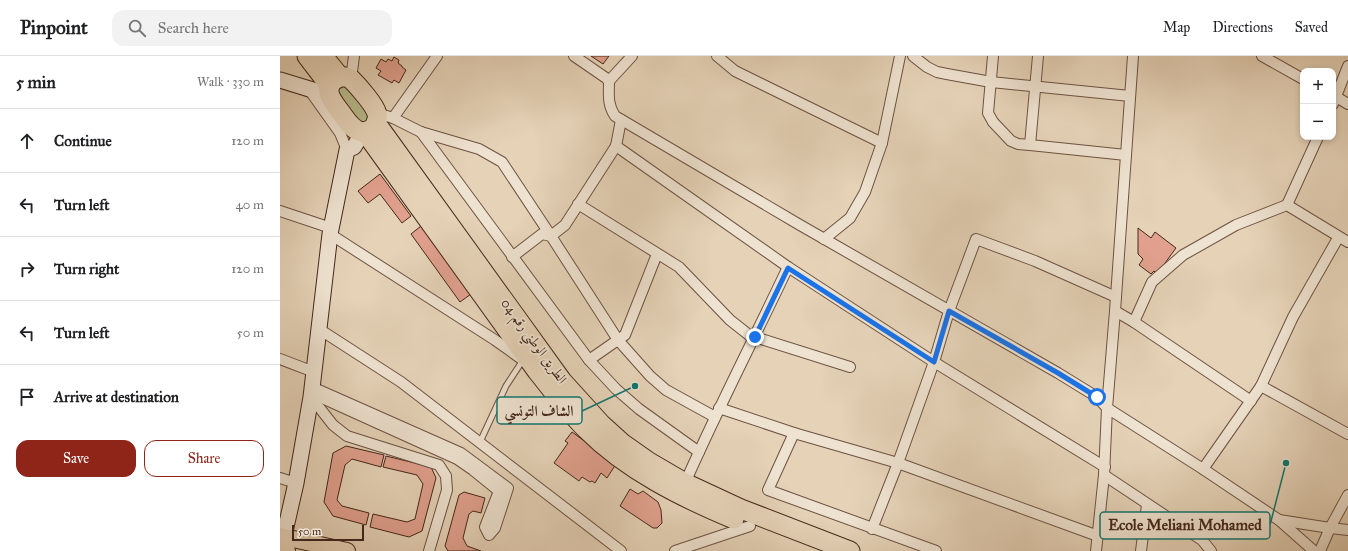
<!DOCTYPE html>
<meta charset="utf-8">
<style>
:root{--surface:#fff;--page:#f2f2f2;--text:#202124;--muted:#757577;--line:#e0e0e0;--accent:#8f2418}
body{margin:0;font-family:"IM FELL Great Primer",Amiri,serif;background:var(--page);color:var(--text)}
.controls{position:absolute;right:12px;top:12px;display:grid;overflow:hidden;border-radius:8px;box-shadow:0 2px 6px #0003}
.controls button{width:36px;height:36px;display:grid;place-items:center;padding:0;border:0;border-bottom:1px solid var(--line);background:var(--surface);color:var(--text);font:20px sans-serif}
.scale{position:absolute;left:12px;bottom:10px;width:72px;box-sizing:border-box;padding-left:4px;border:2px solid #45281b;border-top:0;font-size:11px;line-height:14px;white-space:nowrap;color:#45281b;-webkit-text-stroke:3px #eee2d0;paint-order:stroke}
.stop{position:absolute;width:12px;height:12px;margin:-9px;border:3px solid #1a73e8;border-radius:50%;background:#fff}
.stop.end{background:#1a73e8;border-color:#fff;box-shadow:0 1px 4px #0008}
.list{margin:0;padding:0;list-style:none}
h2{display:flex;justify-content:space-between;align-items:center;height:52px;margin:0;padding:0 16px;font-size:17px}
h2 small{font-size:13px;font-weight:400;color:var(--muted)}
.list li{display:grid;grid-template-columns:26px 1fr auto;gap:12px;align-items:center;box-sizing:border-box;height:64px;padding:0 16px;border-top:1px solid var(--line)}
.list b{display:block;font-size:15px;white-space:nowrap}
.list em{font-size:13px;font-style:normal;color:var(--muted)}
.actions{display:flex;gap:8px;padding:12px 16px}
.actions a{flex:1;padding:9px 0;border:1px solid var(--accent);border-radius:12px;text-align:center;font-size:14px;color:var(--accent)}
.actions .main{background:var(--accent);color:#fff}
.icon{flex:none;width:22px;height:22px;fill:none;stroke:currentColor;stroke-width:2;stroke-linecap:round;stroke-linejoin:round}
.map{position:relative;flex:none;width:1068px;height:495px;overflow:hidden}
header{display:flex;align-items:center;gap:24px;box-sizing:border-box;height:56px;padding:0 20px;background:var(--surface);border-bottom:1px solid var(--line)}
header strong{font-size:19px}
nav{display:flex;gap:22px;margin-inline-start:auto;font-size:14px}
.search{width:280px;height:36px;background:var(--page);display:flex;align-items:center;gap:10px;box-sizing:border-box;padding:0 14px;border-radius:12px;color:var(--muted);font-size:15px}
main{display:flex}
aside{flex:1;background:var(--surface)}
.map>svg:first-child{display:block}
</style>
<header>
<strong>Pinpoint</strong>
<div class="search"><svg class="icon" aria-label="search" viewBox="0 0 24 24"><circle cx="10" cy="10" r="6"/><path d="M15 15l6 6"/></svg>Search here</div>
<nav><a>Map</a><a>Directions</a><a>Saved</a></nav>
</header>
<main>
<aside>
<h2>5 min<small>Walk · 330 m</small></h2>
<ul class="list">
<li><svg class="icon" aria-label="ahead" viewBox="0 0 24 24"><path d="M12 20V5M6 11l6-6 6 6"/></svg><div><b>Continue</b></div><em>120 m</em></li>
<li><svg class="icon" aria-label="left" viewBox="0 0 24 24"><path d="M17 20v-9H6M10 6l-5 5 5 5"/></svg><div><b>Turn left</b></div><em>40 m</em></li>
<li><svg class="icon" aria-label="right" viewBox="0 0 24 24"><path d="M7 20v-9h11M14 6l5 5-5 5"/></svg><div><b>Turn right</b></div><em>120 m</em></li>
<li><svg class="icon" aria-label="left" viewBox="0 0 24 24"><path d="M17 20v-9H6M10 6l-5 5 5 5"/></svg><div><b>Turn left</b></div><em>50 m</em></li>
<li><svg class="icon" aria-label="arrive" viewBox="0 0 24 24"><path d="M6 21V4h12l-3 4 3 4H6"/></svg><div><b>Arrive at destination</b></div></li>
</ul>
<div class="actions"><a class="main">Save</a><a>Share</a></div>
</aside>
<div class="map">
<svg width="1068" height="495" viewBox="0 0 1068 495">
<rect width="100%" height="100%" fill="#e5d2b7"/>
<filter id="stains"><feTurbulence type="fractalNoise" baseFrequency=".005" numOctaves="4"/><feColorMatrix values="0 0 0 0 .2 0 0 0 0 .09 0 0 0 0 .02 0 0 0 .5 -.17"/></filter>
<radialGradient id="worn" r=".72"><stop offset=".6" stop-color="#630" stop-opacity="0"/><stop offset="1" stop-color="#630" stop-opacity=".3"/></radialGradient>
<path fill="#b8bb8c" stroke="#7e7254" d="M62,27C71,31 90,55 91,65L85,71C74,72 51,40 56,30Z"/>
<g fill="#e0a08d" stroke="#45281b">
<path d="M311,0H329L323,8Z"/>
<path d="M114,1L119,4L118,7L122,10V11L126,14L119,27L114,24L112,27L98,19L101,15L96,12L101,3L106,6L108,3L112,5Z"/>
<path d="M100,118L131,160L122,167L100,138L88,147L78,135Z"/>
<path d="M141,170L191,238L180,246L131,178Z"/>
<path d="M858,172L871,182L875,176L896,192L877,218L874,215L871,218L859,209L863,203L858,198Z"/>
<path d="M292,376L336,408L327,422L321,417L315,427L312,425L310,426L302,421L299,425L274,407L288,387L285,385Z"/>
<path d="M66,390L104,399L101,411L72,403L65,409L57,444L62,450L89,457L86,469L53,460L44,446L53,397Z"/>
<path d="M106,400L151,411L156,422L142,475L129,481L90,471L93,458L127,466L135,463L143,428L137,419L103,411Z"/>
<path d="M350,433L358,438L363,435L378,446L381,454L382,467L377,472H373L340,450Z"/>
<path d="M184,436L205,442L201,457L193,455L189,458L183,482L187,490L201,495H168L165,490L179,439Z"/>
</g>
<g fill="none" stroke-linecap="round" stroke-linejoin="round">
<g stroke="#6d5242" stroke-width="7">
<path id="lane" d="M200,386L226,330L243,304"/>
</g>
<g stroke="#6d5242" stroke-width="12">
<g id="street">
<path d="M294,0L326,22L329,25C329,38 327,48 335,60L520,169L778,317L817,341L827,352L923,413L999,464L1034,495"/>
<path d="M437,0L455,15L602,87"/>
<path d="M633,0L647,11L657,16L667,18L711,26L850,40"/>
<path d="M713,0L708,57L713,66L731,85L738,88L750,89"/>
<path d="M758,0L750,89L846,99"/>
<path d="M982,0L1023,23"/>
<path d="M71,23L74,0"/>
<path d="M329,25L352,0"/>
<path d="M28,32L60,77L67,94"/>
<path d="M1053,39L1068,48"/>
<path d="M1053,48L1068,10"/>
<path d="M97,57L113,62L141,76L199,93L222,106L271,180L338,284L370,320L386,334L435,361"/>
<path d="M113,62L157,0"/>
<path d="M341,64L336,90L508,211L654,306L825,411"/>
<path d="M141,76L309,304L336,333L359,353L419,396"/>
<path d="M1038,81L1007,149L1068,186"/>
<path d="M298,148L399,211L450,264L474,283"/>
<path d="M0,155L51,172"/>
<path d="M50,178L215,284L243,304"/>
<path d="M544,183L570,162L585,136L602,87L620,0"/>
<path d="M232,201L262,178L271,180L285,169L336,90"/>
<path d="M835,255L854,266L971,345"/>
<path d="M854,266L872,226L903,199L956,169L1007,149"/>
<path d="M39,273L121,326L341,495"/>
<path d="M475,281L570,311"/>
<path d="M0,303L34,316"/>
<path d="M309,304L345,279L377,198"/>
<path d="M981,330L1068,378"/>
<path d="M31,337L177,403L193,414L219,435L205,471L209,479L215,472L228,432L181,397L32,331"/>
<path d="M31,341L53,369L67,380L159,409L166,420L167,434L149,495"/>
<path d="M439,352L514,377L618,407L818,480"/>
<path d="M514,377L488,434L656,495"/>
<path d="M923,413L981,330L1013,261L1058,182"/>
<path d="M824,419L922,484L931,495"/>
<path d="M0,422L16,427"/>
<path d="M405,427C437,354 474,283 508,211"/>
<path d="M999,464L1050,472L1068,474"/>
<path d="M592,473L618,407L654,306L669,255L696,183L755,205L836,241"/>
<path d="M395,495L470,470"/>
<path d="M816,495L824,419L827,352L835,255L853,0"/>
<path d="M861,495L867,449"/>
<path d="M1040,495L1050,472L1068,439"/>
</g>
</g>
<g stroke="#45281b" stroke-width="17">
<g id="secondary">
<path d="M0,24L49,39"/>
<path d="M1,493L16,427L31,341L50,178L67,94L74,91L81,79V76"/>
</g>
</g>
<g stroke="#45281b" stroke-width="18">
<g id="primary">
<path d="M0,480L67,495"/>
<path d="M0,493L7,495"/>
</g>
</g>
<g stroke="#45281b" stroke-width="21">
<g id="highway">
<path d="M27,0L50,30"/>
<path d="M43,0L60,21"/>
<path d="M60,21H66L71,23C78,30 95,49 97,58C98,63 96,68 93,72C90,74 86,76 82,76C72,74 67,65 62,58C52,45 39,30 60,21Z"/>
<path d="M96,67L282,325L321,368L342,387L369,406L405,427L461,453L570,495"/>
<path d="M85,76L257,315C273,335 288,355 306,373C347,414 401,441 454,463"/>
</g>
</g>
<use href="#lane" stroke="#eee2d0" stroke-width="5"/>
<use href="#street" stroke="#eee2d0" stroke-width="10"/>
<use href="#secondary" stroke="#eee2d0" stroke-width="15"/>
<use href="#primary" stroke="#e5d2b7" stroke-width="16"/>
<use href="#highway" stroke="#e5d2b7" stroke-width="19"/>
</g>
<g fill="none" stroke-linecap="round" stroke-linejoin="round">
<path stroke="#1a73e8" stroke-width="5" d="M475,281L508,212L654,306L669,255L778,317L817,341"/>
</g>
<g text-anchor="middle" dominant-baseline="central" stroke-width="3.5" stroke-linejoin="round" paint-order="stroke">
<g font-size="14" fill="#45281b" stroke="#eee2d0">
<text transform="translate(254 285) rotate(54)">الطريق الوطني رقم 04</text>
</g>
</g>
<path fill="none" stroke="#0f766e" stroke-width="1.5" d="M355 330L302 355M1006 407L990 469"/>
<g fill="#0f766e" stroke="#eee2d0" stroke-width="1.5">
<circle cx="355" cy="330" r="4"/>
<circle cx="1006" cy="407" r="4"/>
</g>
<g fill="#eee2d0" stroke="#0f766e" stroke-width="1.5">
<rect x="217" y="341" width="85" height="27" rx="4"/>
<rect x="820" y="456" width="170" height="27" rx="4"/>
</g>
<g font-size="15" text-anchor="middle" font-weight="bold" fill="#45281b">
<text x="259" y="360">الشاف التونسي</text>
<text x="905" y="474">Ecole Meliani Mohamed</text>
</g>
<rect width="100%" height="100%" filter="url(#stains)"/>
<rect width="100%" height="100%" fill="url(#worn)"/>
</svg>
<div class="controls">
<button>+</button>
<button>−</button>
</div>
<div class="scale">50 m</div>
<div class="stop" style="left:817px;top:341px"></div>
<div class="stop end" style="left:475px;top:281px"></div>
</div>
</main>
